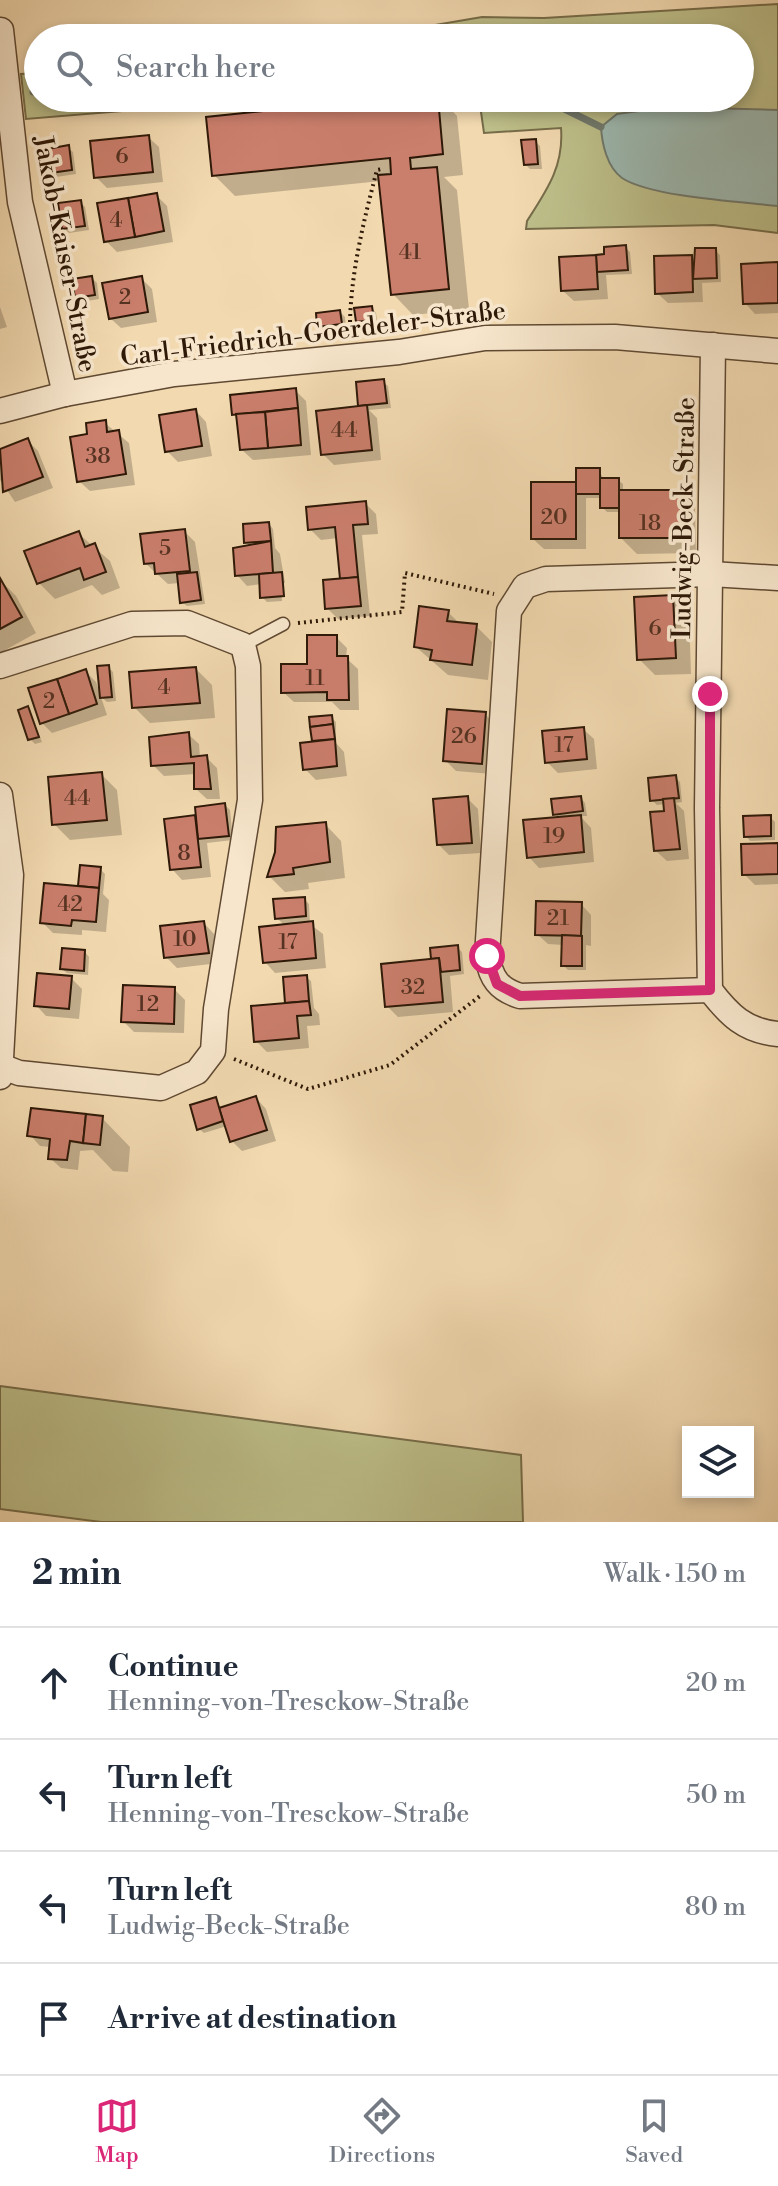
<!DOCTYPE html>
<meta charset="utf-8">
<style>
:root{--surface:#fff;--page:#f6f6f7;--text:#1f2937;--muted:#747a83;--line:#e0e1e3;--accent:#db2777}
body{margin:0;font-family:"Libre Bodoni",serif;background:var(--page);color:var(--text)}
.controls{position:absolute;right:24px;bottom:24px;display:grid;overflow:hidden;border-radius:0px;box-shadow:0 4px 12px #0003}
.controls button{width:72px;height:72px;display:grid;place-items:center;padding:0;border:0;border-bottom:2px solid var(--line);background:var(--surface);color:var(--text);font:40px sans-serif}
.stop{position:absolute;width:24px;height:24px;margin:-18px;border:6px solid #db2777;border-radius:50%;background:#fff}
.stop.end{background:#db2777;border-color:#fff;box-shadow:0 2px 8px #0008}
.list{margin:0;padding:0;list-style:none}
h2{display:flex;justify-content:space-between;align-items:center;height:104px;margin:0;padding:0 32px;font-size:34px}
h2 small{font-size:26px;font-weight:400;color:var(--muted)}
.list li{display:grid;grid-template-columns:52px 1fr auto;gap:24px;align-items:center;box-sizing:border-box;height:112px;padding:0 32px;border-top:2px solid var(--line)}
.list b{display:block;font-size:30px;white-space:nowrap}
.list p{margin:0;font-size:26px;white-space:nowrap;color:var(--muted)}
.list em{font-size:26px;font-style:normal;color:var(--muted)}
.icon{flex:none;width:44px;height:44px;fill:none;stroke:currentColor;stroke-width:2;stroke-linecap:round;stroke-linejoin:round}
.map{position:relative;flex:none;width:778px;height:1522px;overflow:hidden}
.search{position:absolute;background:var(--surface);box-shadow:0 4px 12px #0003;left:24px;right:24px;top:24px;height:88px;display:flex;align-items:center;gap:20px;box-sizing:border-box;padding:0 28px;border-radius:44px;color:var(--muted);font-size:30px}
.sheet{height:552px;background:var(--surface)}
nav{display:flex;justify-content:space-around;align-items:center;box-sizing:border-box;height:112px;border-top:2px solid var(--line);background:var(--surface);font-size:22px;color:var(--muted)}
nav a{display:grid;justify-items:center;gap:4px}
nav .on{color:var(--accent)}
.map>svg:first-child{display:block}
</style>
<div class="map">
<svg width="778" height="1522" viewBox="0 0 778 1522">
<rect width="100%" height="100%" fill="#f2d9b0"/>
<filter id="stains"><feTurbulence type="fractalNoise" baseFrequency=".0025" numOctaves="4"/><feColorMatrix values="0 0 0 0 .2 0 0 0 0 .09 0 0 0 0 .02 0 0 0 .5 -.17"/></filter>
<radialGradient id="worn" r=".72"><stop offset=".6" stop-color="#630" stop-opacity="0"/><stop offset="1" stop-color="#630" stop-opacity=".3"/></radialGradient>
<g fill="#bdbf8a" stroke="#766c49" stroke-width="2">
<path d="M778,4V233L714,225L526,229L527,221C547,190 564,166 561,128L484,133L479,98H740V38H359L482,17L544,18Z"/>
<path d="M38,73V98H280L26,119L21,74Z"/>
<path d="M0,1386L521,1455L523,1522H101L0,1509Z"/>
</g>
<path fill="#9cb9b1" stroke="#70796d" stroke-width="2" d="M668,107L778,110V206C742,202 651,197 622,178C607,167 602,144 601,127L617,114Z"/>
<g fill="#0003">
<path d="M405,98H440L457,116L463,175L444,177L457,190L469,309L413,315L393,294L381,181L235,196L214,175Z"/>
<path d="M148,137L159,147L163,182L107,188L96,177Z"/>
<path d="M535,141L540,146L542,169H530L526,165Z"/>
<path d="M68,148L73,152L76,174L56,177L52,172Z"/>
<path d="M156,195L167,206L173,242L117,252L106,241Z"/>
<path d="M80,202L85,207L89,230L69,233L64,228Z"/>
<path d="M625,247L630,252L632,274L606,275L608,299L574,301L563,291L606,256Z"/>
<path d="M715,250L720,255L721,282L702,283L703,302L668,303L657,293L691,257L696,262Z"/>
<path d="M778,264V313L755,314L745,303Z"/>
<path d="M92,278L97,283L99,299L81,302L77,297Z"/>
<path d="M141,278L152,289L157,322L121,328L110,318Z"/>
<path d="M0,307L7,327L0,329Z"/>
<path d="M372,308L376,313L378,325L363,326L358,321Z"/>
<path d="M340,312L345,317L346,329L324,331L319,326Z"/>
<path d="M383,382L388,386L391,408L369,410L377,418L381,460L334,465L323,454L360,408L358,384Z"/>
<path d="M295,390L306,401L311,455L253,460L242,450L239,419L234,414Z"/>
<path d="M196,411L206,422L212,456L178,462L167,451Z"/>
<path d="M105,423L129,443L135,485L90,491L79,481L90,436Z"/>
<path d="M28,441L38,451L53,488L15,502L0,480V452Z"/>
<path d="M599,470L604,480H618L623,484V492H679L695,508L696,553L637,554L621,538V512H607L602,507V498H586V549H544L533,539L578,484Z"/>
<path d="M365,503L376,514L378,534L362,535L370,616L338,619L327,608L342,581L338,538L321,540L310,529Z"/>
<path d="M269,524L273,529L275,548L280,554L288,600L285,583H281L282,601L267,602L262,597V584L247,586L237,575L251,547L246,542Z"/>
<path d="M185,532L195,542L205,604L187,606L182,602L180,583L168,584L145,563Z"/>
<path d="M78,533L110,561L120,588L102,595L92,585L55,599L39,583Z"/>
<path d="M0,580L16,596L36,633L0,653Z"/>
<path d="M673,597L689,613L691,674L655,675L639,659Z"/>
<path d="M448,612L460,624L476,626L492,642L488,680L448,675L416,647Z"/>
<path d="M336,637L347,648L346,658L358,669L359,710H340L332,702H294L283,692Z"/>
<path d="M108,667L113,672L116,701L107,702L100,696Z"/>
<path d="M196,669L212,685L215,718L150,723L134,707Z"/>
<path d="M85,671L96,682L107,715L52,733L42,723Z"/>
<path d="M28,709L42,742L35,744L30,739Z"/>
<path d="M485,714L495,725L492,774L456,771L445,760Z"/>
<path d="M331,717L336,722V743L344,752L347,776L316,780L305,769L317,743L314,740Z"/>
<path d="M583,729L594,739L597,769L558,773L547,762Z"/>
<path d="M188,734L199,744L200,758L206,757L217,768L220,799H207L196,789V774L164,776L153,765Z"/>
<path d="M101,774L117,790L122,835L70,840L54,824Z"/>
<path d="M675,777L680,782L682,802L676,803L684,811L689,859L667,861L656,851L665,804L657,805L652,800Z"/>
<path d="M467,798L478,809L481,853L449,855L439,845Z"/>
<path d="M581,798L585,803L587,816H580L591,828L594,862L539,868L529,857L560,819L555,814Z"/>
<path d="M225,805L230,810L233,840L207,843L211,877L182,880L172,869L195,818L198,821Z"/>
<path d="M770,817L775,822V840L750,841L746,836Z"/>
<path d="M325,824L341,841L345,878L308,883L309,889L285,892L269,876L277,852Z"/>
<path d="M778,845V884L755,885L744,874Z"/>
<path d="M81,867L100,869L105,874L103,894L109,900L106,932L82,930V935L53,933L42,922L80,888Z"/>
<path d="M304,899L309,904L310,924L323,934L326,968L275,973L265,962L285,926L277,918Z"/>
<path d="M581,904L591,915V946L586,945V970H568L563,965L564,945L548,944L537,934Z"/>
<path d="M204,923L214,934L219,963L177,968L166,957Z"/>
<path d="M457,947L462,952L464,974L450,976L453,1012L398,1017L387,1006L433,961Z"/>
<path d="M85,952L89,957L88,975L67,973L62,969Z"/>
<path d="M306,977L311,981L314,1008L319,1014L320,1025L307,1026L309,1048L267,1052L256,1041L289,1005L287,1002Z"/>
<path d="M71,978L82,989L79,1019L46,1016L36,1005Z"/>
<path d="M174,989L185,1000L184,1033L134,1032L123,1021Z"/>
<path d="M256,1098L266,1109L276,1141L242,1151L232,1141L227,1126L204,1133L199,1129L215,1100L222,1109Z"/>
<path d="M102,1118L130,1147L128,1172L113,1171L93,1150L80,1151L78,1170L61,1168L50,1158L51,1147L40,1146L30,1135Z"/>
</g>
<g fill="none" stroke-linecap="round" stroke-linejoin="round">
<g stroke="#70796d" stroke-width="7">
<path d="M33,92H38"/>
<path d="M542,98L601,127"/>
</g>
</g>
<g fill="#ca7e6c" stroke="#2e1908" stroke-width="2">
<path d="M386,98H438L443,154L410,158L411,169L437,167L449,289L391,295L378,175L391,174L390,158L212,176L206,117Z"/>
<path d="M149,135L153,172L94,178L90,141Z"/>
<path d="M536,139L538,164L524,165L521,140Z"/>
<path d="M69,145L72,170L50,173L47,149Z"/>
<path d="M157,193L164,231L135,237L128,198Z"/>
<path d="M128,198L135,237L104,242L97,203Z"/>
<path d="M81,200L85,226L62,229L58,203Z"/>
<path d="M626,245L628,270L597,272L596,255L604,254V247Z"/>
<path d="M695,248H716L717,278L693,279Z"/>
<path d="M596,255L598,289L561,291L559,257Z"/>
<path d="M692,255L693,292L655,294L654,256Z"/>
<path d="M778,262V303L743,304L741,264Z"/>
<path d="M92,276L95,295L75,298L72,279Z"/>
<path d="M142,276L148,312L109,319L102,283Z"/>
<path d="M372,306L374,320L356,322L354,308Z"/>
<path d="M340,310L342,324L317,327L316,313Z"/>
<path d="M384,379L387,403L358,406L356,382Z"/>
<path d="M296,388L298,408L232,415L230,395Z"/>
<path d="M367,405L372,450L321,455L316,411Z"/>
<path d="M298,408L301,445L268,448L265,412Z"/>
<path d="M196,409L202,446L165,452L159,415Z"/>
<path d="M265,412L268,448L240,450L236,414Z"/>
<path d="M106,420L107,432L119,430L126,474L77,482L70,437L87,434L86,423Z"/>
<path d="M28,438L43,477L3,492L0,449Z"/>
<rect x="576" y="468" width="24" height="26"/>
<rect x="600" y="478" width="19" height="30"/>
<rect x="531" y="482" width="45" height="57"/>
<rect x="619" y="490" width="61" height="48"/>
<path d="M366,501L368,524L353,525L358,577L340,579L335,527L308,530L306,507Z"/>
<path d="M269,522L271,541L244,543L243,524Z"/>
<path d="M185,529L190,571L155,574L154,563L144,564L140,534Z"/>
<path d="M79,531L85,547L95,543L106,572L84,580L80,568L37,584L24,551Z"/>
<path d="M271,541L273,573L235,576L233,548Z"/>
<path d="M197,572L201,600L180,603L177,574Z"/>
<path d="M282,572L284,596L260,598L259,574Z"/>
<path d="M358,577L361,606L325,609L323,580Z"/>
<path d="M0,578L22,617L0,629Z"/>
<path d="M673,595L676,658L637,660L634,597Z"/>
<path d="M419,606L449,610L447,621L477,624L472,665L430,660L432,650L414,647Z"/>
<path d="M307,635H337V656H348L349,700H327V692L281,693V664H307Z"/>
<path d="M109,665L112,697L100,698L97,666Z"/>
<path d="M196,667L200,703L132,708L129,672Z"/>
<path d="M86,669L97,704L69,714L57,679Z"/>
<path d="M57,679L69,714L40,724L28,688Z"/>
<path d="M28,706L39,737L28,740L18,710Z"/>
<path d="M447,709L486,712L482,764L443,761Z"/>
<path d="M332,715L333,724L310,727L309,717Z"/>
<path d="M333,724L335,739L312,741L310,727Z"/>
<path d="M584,727L587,759L545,763L542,731Z"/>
<path d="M189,732L191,757L207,755L211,789H194V763L151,766L149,737Z"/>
<path d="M335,739L337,766L303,770L300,743Z"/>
<path d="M102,772L107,820L52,825L48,777Z"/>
<path d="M676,775L679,798L650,801L648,778Z"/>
<path d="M468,796L472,843L437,845L433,799Z"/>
<path d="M581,796L583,811L553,815L551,799Z"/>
<path d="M674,798L680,849L654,851L650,812L664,811L663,799Z"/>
<path d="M225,803L229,836L198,839L195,807Z"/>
<path d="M195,815L201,867L170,870L164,819Z"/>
<path d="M581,815L584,852L527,858L523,820Z"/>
<path d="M771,815V836L744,837L743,816Z"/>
<path d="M326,822L330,862L293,868L294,874L267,877L275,852L276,827Z"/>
<path d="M778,843V874L742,875L741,844Z"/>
<path d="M80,865L101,867L99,888L78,886Z"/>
<path d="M44,883L99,888L96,922L72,920L71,926L40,923Z"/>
<path d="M305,897L306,916L275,919L273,899Z"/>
<path d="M536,901L582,902L581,936L535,935Z"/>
<path d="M204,921L209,953L164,958L160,926Z"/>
<path d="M313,921L316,958L263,963L259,927Z"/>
<path d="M562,935L582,936V966H561Z"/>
<path d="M458,945L460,970L441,972L439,958L431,959L430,948Z"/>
<path d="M62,948L85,950L84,971L60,969Z"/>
<path d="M439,958L443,1002L385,1007L381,964Z"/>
<path d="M37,973L72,976L69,1009L34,1006Z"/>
<path d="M307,975L309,1001L285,1003L283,977Z"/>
<path d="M123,985L175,987L174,1024L121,1022Z"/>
<path d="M309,1001L311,1015L297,1016L299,1038L254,1042L251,1006Z"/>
<path d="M256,1096L267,1130L230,1142L219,1108Z"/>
<path d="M216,1097L223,1121L197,1130L190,1105Z"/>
<path d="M31,1108L86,1114L83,1143L70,1141L67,1160L48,1159L50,1139L27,1136Z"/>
<path d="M86,1114L103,1116L100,1145L83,1143Z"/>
</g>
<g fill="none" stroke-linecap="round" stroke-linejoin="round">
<g stroke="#5f4932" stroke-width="15">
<path id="lane" d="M243,645L283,624"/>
</g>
<g stroke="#5f4932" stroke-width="27">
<g id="street">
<path d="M1,30L20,202L65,394"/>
<path d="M713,345L707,808L710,990C729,1015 745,1031 778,1034"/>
<path d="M0,411L65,394L174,374L399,352L485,338L615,337L778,351"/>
<path d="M0,666L132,624L187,623L243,645L248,666L250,800L216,1009L213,1051L197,1072L161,1088L19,1073L1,1066"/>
<path d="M0,795L11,875L0,1077"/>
<path d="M710,990L520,996C498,989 491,978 487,956L509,611L525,586L546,579L711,574L778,578"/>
</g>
</g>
<g stroke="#2e1908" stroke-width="4" stroke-dasharray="2 4" stroke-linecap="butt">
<path d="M350,334C349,280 363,223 377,170L382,169"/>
<path d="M298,623L402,612L405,573L494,594"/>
<path d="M234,1059L308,1089L390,1065L480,996"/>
</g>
<use href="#lane" stroke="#f7e6cc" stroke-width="12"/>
<use href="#street" stroke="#f7e6cc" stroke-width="24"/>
</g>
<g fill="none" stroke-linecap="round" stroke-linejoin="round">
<path stroke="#db2777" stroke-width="10" d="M487,956L497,984L520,996L710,990V694"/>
</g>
<g text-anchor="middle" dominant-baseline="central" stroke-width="7" stroke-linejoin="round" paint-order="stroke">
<g font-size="22" fill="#553221">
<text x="122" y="156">6</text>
<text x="116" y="220">4</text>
<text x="410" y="252">41</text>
<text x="125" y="297">2</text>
<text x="344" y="430">44</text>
<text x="98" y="456">38</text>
<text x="554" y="517">20</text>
<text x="650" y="523">18</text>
<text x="165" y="548">5</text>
<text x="655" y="628">6</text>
<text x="315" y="678">11</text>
<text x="164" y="687">4</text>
<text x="49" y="701">2</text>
<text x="464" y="736">26</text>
<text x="564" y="745">17</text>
<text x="77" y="798">44</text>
<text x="554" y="836">19</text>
<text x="184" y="853">8</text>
<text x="70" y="904">42</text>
<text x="558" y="918">21</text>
<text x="185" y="939">10</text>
<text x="288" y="942">17</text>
<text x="413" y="987">32</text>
<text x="148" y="1004">12</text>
</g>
<g font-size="26" fill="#2e1908" stroke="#f7e6cc">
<text transform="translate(65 254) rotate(79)">Jakob-Kaiser-Straße</text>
<text transform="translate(313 334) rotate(-7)">Carl-Friedrich-Goerdeler-Straße</text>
<text transform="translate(684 518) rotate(-89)">Ludwig-Beck-Straße</text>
</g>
</g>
<rect width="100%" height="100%" filter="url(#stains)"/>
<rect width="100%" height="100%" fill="url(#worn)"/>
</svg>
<div class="controls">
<button><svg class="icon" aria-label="layers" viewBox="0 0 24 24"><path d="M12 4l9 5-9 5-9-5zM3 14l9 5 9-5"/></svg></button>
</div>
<div class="stop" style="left:487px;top:956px"></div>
<div class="stop end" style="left:710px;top:694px"></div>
<div class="search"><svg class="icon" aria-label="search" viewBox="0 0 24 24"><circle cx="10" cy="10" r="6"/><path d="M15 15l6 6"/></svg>Search here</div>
</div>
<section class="sheet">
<h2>2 min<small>Walk · 150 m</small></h2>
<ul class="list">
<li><svg class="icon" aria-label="ahead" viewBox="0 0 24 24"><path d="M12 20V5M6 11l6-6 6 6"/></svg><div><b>Continue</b><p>Henning-von-Tresckow-Straße</p></div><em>20 m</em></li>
<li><svg class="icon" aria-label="left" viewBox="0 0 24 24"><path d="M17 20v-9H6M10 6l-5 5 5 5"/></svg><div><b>Turn left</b><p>Henning-von-Tresckow-Straße</p></div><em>50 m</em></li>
<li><svg class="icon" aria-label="left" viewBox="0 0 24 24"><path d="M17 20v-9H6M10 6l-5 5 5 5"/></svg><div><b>Turn left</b><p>Ludwig-Beck-Straße</p></div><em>80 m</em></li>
<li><svg class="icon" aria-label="arrive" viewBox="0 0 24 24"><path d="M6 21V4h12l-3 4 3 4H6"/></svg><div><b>Arrive at destination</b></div></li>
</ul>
</section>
<nav>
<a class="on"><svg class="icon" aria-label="map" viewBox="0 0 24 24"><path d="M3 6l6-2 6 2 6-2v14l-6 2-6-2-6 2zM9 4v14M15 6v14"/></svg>Map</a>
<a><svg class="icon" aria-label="directions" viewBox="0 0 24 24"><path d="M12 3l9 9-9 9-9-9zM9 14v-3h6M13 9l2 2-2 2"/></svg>Directions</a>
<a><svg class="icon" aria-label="saved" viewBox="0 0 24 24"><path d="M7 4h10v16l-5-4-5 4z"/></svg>Saved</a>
</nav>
